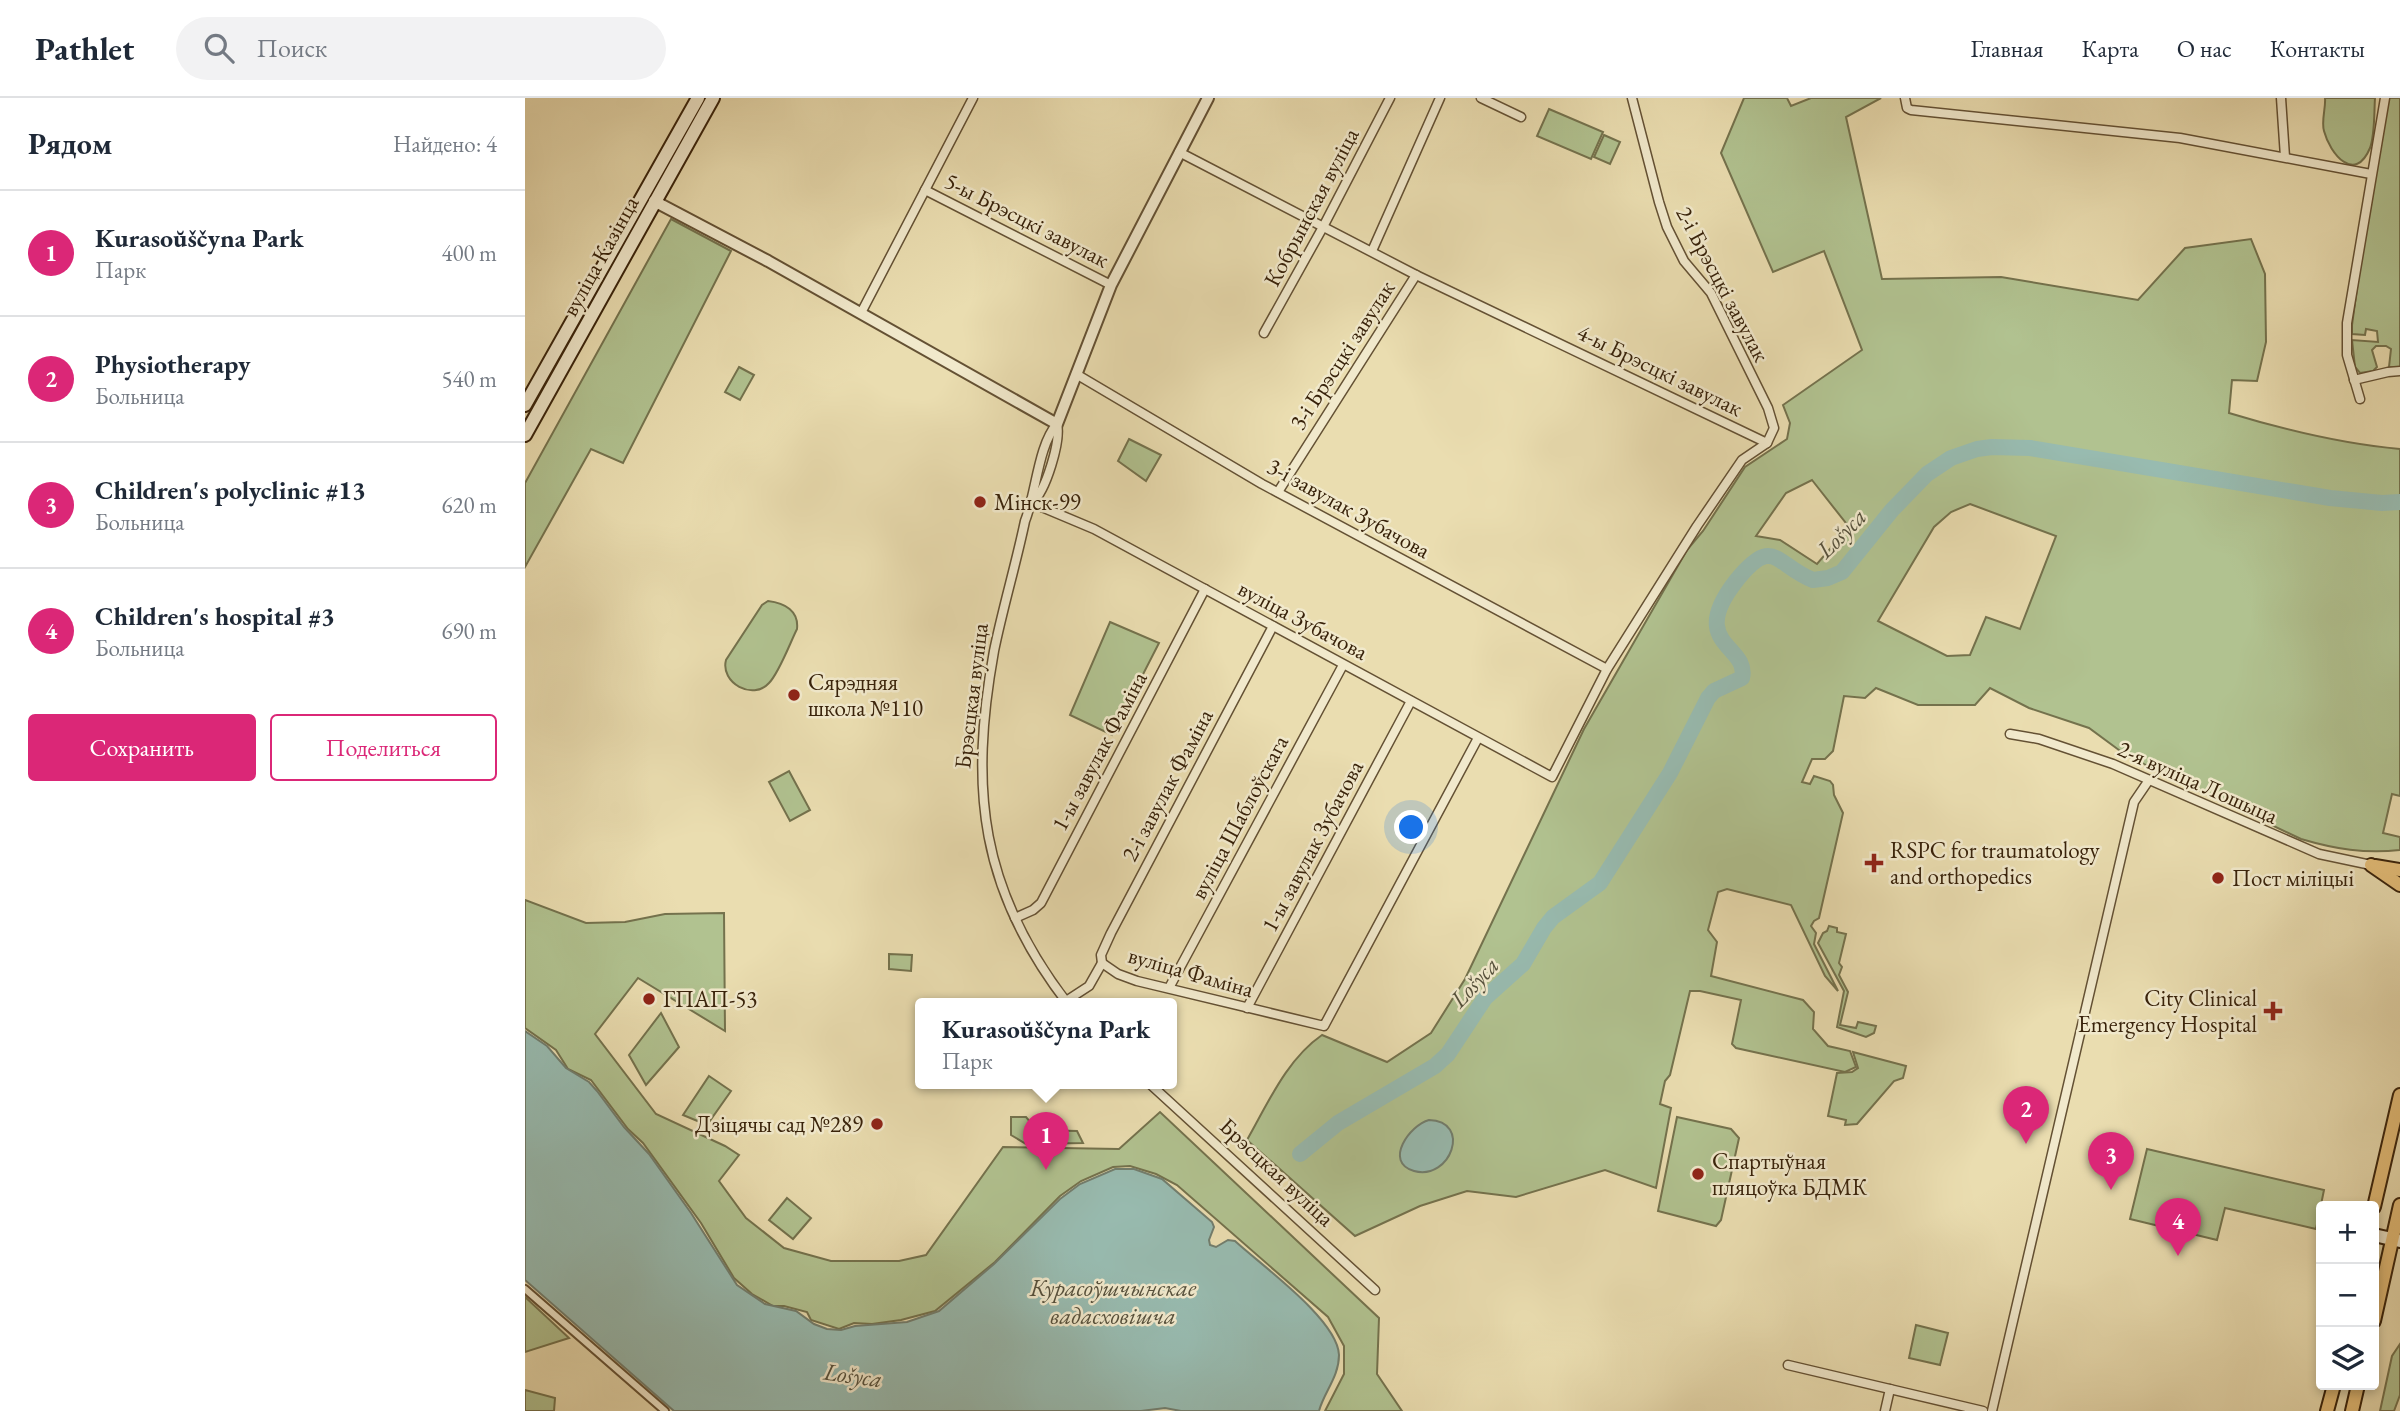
<!DOCTYPE html>
<html lang="ru">
<meta charset="utf-8">
<style>
:root{--surface:#fff;--page:#f2f2f3;--text:#1f2937;--muted:#747a83;--line:#e0e1e3;--accent:#db2777}
body{margin:0;font-family:"EB Garamond",serif;background:var(--page);color:var(--text)}
.controls{position:absolute;right:21px;bottom:21px;display:grid;overflow:hidden;border-radius:7px;box-shadow:0 4px 10px #0003}
.controls button{width:63px;height:63px;display:grid;place-items:center;padding:0;border:0;border-bottom:2px solid var(--line);background:var(--surface);color:var(--text);font:35px sans-serif}
.you{position:absolute;left:887px;top:730px;width:24px;height:24px;margin:-18px;border:5px solid #fff;border-radius:50%;background:#1a73e8;box-shadow:0 0 0 10px #1a73e833}
.badge{display:grid;place-items:center;width:46px;height:46px;border-radius:50%;background:var(--accent);color:#fff;font-size:23px;font-weight:700}
.pin{position:absolute;translate:-50% -58px;filter:drop-shadow(0 2px 4px #0008)}
.pin::after{content:'';position:absolute;top:37px;width:24px;height:21px;background:inherit;clip-path:polygon(0 0,100% 0,50% 100%)}
.popup{position:absolute;left:390px;top:900px;width:262px;height:91px;box-sizing:border-box;display:grid;place-content:center;border-radius:7px;background:var(--surface);filter:drop-shadow(0 2px 5px #0005);font-size:23px;white-space:nowrap;color:var(--muted)}
.popup b{font-size:26px;color:var(--text)}
.popup::after{content:'';position:absolute;left:50%;top:100%;margin-left:-14px;border:14px solid transparent;border-top-color:var(--surface)}
.list{margin:0;padding:0;list-style:none}
h2{display:flex;justify-content:space-between;align-items:center;height:91px;margin:0;padding:0 28px;font-size:30px}
h2 small{font-size:23px;font-weight:400;color:var(--muted)}
.list li{display:grid;grid-template-columns:46px 1fr auto;gap:21px;align-items:center;box-sizing:border-box;height:126px;padding:0 28px;border-top:2px solid var(--line)}
.list b{display:block;font-size:26px;white-space:nowrap}
.list p{margin:0;font-size:23px;white-space:nowrap;color:var(--muted)}
.list em{font-size:23px;font-style:normal;color:var(--muted)}
.actions{display:flex;gap:14px;padding:21px 28px}
.actions a{flex:1;padding:16px 0;border:2px solid var(--accent);border-radius:7px;text-align:center;font-size:24px;color:var(--accent)}
.actions .main{background:var(--accent);color:#fff}
.icon{flex:none;width:38px;height:38px;fill:none;stroke:currentColor;stroke-width:2;stroke-linecap:round;stroke-linejoin:round}
.map{position:relative;flex:none;width:1875px;height:1313px;overflow:hidden}
header{display:flex;align-items:center;gap:42px;box-sizing:border-box;height:98px;padding:0 35px;background:var(--surface);border-bottom:2px solid var(--line)}
header strong{font-size:33px}
nav{display:flex;gap:38px;margin-inline-start:auto;font-size:24px}
.search{width:490px;height:63px;background:var(--page);display:flex;align-items:center;gap:18px;box-sizing:border-box;padding:0 24px;border-radius:38px;color:var(--muted);font-size:26px}
main{display:flex}
aside{flex:1;background:var(--surface)}
.map>svg:first-child{display:block}
</style>
<header>
<strong>Pathlet</strong>
<div class="search"><svg class="icon" aria-label="search" viewBox="0 0 24 24"><circle cx="10" cy="10" r="6"/><path d="M15 15l6 6"/></svg>Поиск</div>
<nav><a>Главная</a><a>Карта</a><a>О нас</a><a>Контакты</a></nav>
</header>
<main>
<aside>
<h2>Рядом<small>Найдено: 4</small></h2>
<ul class="list">
<li><span class="badge">1</span><div><b>Kurasoŭščyna Park</b><p>Парк</p></div><em>400 m</em></li>
<li><span class="badge">2</span><div><b>Physiotherapy</b><p>Больница</p></div><em>540 m</em></li>
<li><span class="badge">3</span><div><b>Children's polyclinic #13</b><p>Больница</p></div><em>620 m</em></li>
<li><span class="badge">4</span><div><b>Children's hospital #3</b><p>Больница</p></div><em>690 m</em></li>
</ul>
<div class="actions"><a class="main">Сохранить</a><a>Поделиться</a></div>
</aside>
<div class="map">
<svg width="1875" height="1313" viewBox="0 0 1875 1313">
<rect width="100%" height="100%" fill="#eaddb0"/>
<filter id="stains"><feTurbulence type="fractalNoise" baseFrequency=".00286" numOctaves="4"/><feColorMatrix values="0 0 0 0 .2 0 0 0 0 .09 0 0 0 0 .02 0 0 0 .5 -.17"/></filter>
<radialGradient id="worn" r=".72"><stop offset=".6" stop-color="#630" stop-opacity="0"/><stop offset="1" stop-color="#630" stop-opacity=".3"/></radialGradient>
<g fill="#b1c290" stroke="#74724d" stroke-width="2" fill-rule="evenodd">
<path d="M1219,0H1262L1266,8L1286,0H1356L1321,19L1357,181L1476,179L1613,202L1660,150L1726,141L1740,176L1741,244L1732,283L1707,282L1704,315C1760,332 1817,346 1875,351V698L1867,696L1858,735L1875,739V752C1840,756 1810,751 1776,741L1602,658L1564,630L1504,610L1465,590L1450,607H1393L1351,590L1340,600L1319,598L1308,653L1300,661H1287L1277,684L1285,686L1289,678L1305,683L1308,687L1309,697L1318,715L1294,820L1289,823L1286,828L1291,835L1289,846L1313,893L1300,878L1266,807L1202,791L1193,794L1183,832L1192,844L1186,878L1278,902L1289,914L1288,931L1303,948L1325,953L1331,969L1320,974L1211,950L1207,946L1216,902L1175,893H1165L1145,977L1140,983L1135,1006L1146,1010L1131,1090L1080,1072L991,1099L942,1093L895,1108L830,1138L722,1042C743,1005 762,961 797,937L862,964L906,935L940,881L1059,631L1162,452L1178,433L1220,369L1262,341L1265,325L1258,307L1337,252L1299,153L1248,174L1196,55ZM1287,382L1324,429L1292,466L1255,442L1231,438L1261,395ZM1445,406L1531,438L1495,531L1461,519L1445,557L1422,558L1353,523L1409,429L1426,414Z"/>
<path d="M1800,0H1850C1849,15 1850,36 1845,50C1830,86 1805,56 1799,33C1796,23 1801,10 1800,0Z"/>
<path d="M1864,0H1875V270L1864,269L1866,251L1861,248H1851L1847,252L1852,269L1848,273L1835,275L1830,269L1827,242L1853,244L1852,233L1841,231L1840,237L1827,236V227L1839,138Z"/>
<path d="M1024,11L1078,34L1066,61L1012,38Z"/>
<path d="M1079,37L1095,44L1085,66L1069,59Z"/>
<path d="M146,121L206,153L98,365L66,351L0,469V385Z"/>
<path d="M214,269L229,277L215,302L200,294Z"/>
<path d="M604,341L636,357L621,383L593,363Z"/>
<path d="M243,503C260,505 274,513 272,531C265,545 254,575 244,585C228,603 195,585 201,562L237,507Z"/>
<path d="M585,524L634,545L587,637L545,617Z"/>
<path d="M264,673L285,712L265,723L244,684Z"/>
<path d="M0,802L61,825L100,824L140,816L199,815L200,933L113,880L70,936L131,1016L200,1048L214,1057L194,1083L221,1120L259,1150L306,1163H374L401,1157L478,1049L594,1051L635,1014L854,1220L852,1276L877,1313H800L819,1276V1248L803,1219L652,1087L631,1076L605,1068L588,1069L556,1083L535,1098L470,1164L410,1213L376,1222L347,1226L329,1225L314,1231L286,1222L282,1214L259,1208H248L227,1196L209,1180L176,1125L118,1045L103,1031L66,982L43,971L31,952L0,930Z"/>
<path d="M1304,828L1312,830V834L1321,836L1314,865L1317,869L1314,877L1323,894L1315,927L1331,930L1333,924L1351,928L1349,935L1341,939L1312,929L1319,893L1293,845L1298,835L1302,833Z"/>
<path d="M364,856L387,857L386,873L364,871Z"/>
<path d="M136,915L154,949L121,987L104,957Z"/>
<path d="M1328,954L1381,968L1378,980L1369,983L1332,1026L1320,1027L1321,1022L1303,1018L1312,975L1327,974L1333,970Z"/>
<path d="M184,978L206,993L182,1027L158,1017Z"/>
<path d="M486,1019H501L512,1032L552,1033L558,1045L501,1046L486,1037Z"/>
<path d="M1152,1019L1206,1031L1214,1040L1196,1122L1191,1128L1133,1113Z"/>
<path d="M1622,1051L1799,1092L1791,1131L1700,1110L1692,1142L1605,1121Z"/>
<path d="M262,1100L286,1120L268,1141L244,1122Z"/>
<path d="M0,1199L44,1240L0,1254Z"/>
<path d="M1391,1227L1423,1235L1415,1267L1384,1260Z"/>
<path d="M1875,1246V1297L1869,1313H1855L1867,1258Z"/>
<path d="M0,1292L30,1300L29,1313H0Z"/>
</g>
<g fill="#98bbb0" stroke="#727e6e" stroke-width="2">
<path d="M0,933L22,948L41,970L64,984L72,993L99,1029L124,1056L166,1115L212,1187L240,1206L271,1213L289,1226L302,1231L316,1232L330,1228L382,1224L414,1213L469,1166L535,1101L555,1086L590,1071H609L637,1081L687,1124L689,1129L684,1142L685,1147L691,1149L703,1142L710,1143C736,1167 813,1222 814,1257C814,1279 799,1294 794,1313H656L640,1310L616,1313H149L0,1182Z"/>
<path d="M904,1022C947,1023 926,1083 889,1073C858,1064 885,1027 904,1022Z"/>
</g>
<g fill="none" stroke-linecap="round" stroke-linejoin="round">
<path stroke="#98bbb0" stroke-width="16" d="M775,1056L813,1025L910,968L923,956L960,900L998,866L1019,830L1028,819L1075,785L1145,675L1183,600L1189,593L1217,580C1225,547 1161,547 1211,483C1249,436 1250,467 1288,482L1303,480L1317,474L1367,412L1402,376L1426,360L1452,351L1467,349L1505,350L1805,400L1857,405L1875,404"/>
<g stroke="#645134" stroke-width="10">
<path id="pedestrian" d="M0,1191L140,1313"/>
</g>
<g stroke="#645134" stroke-width="11">
<g id="minor">
<path d="M956,0L996,19"/>
<path d="M1107,0L1134,104L1142,129L1159,163L1186,195L1243,310L1249,330L1242,345"/>
<path d="M1380,0L1382,10L1386,12L1655,40L1846,76"/>
<path d="M1756,0L1760,59"/>
<path d="M400,92L586,187"/>
<path d="M847,153L915,0"/>
<path d="M336,215L448,0"/>
<path d="M739,235L798,129L865,0"/>
<path d="M551,276L737,386L1082,571"/>
<path d="M1829,282L1863,274L1875,273"/>
<path d="M1835,301L1822,257V225L1860,0"/>
<path d="M532,326C513,347 511,396 500,423C491,466 478,509 469,553C444,691 455,792 543,906"/>
<path d="M753,394L891,177"/>
<path d="M507,405L569,431L1027,679L1082,571L1172,428L1217,362L1242,345L891,177L654,54"/>
<path d="M507,405C521,393 536,343 532,326"/>
<path d="M1485,636L1514,641L1588,666L1794,756L1846,767"/>
<path d="M490,820L508,812L516,805L680,491"/>
<path d="M577,865L576,857L586,835L748,528"/>
<path d="M644,890L818,567"/>
<path d="M541,903L564,888L577,865L593,876L612,883L799,928L953,640"/>
<path d="M722,910L886,603"/>
<path d="M625,986L850,1192"/>
<path d="M1263,1267L1458,1313"/>
<path d="M1360,1313L1365,1291"/>
<path d="M1467,1313L1609,704L1624,682"/>
</g>
</g>
<g stroke="#645134" stroke-width="14">
<path id="tertiary" d="M129,103L243,163L532,326L586,187L683,0"/>
</g>
<g stroke="#38220a" stroke-width="16">
<g id="secondary">
<path d="M0,307L173,0"/>
<path d="M0,337L188,0"/>
<path d="M1849,1137L1875,1143"/>
</g>
</g>
<g stroke="#38220a" stroke-width="16">
<g id="primary">
<path d="M1846,767L1875,787"/>
<path d="M1850,768L1875,772"/>
<path d="M1849,1109L1875,997"/>
<path d="M1849,1223L1875,1107"/>
<path d="M1802,1313L1809,1287"/>
<path d="M1827,1313L1833,1287"/>
</g>
</g>
<use href="#pedestrian" stroke="#f1e9cc" stroke-width="6"/>
<use href="#minor" stroke="#f1e9cc" stroke-width="8"/>
<use href="#tertiary" stroke="#f1e9cc" stroke-width="10"/>
<use href="#secondary" stroke="#f1e9cc" stroke-width="12"/>
<use href="#primary" stroke="#e5be78" stroke-width="12"/>
</g>
<g fill="#8f2418" stroke="#f1e9cc" stroke-width="2.5">
<circle cx="455" cy="404" r="7"/>
<circle cx="269" cy="597" r="7"/>
<path d="M1345.5 754.5h7v7h7v7h-7v7h-7v-7h-7v-7h7z"/>
<circle cx="1693" cy="780" r="7"/>
<circle cx="124" cy="901" r="7"/>
<path d="M1744.5 902.5h7v7h7v7h-7v7h-7v-7h-7v-7h7z"/>
<circle cx="352" cy="1026" r="7"/>
<circle cx="1173" cy="1076" r="7"/>
</g>
<g text-anchor="middle" dominant-baseline="central" stroke-width="5" stroke-linejoin="round" paint-order="stroke">
<g font-size="23" fill="#38220a" stroke="#f1e9cc">
<text transform="translate(786 109) rotate(-62)">Кобрынская вуліца</text>
<text transform="translate(502 122) rotate(27)">5-ы Брэсцкі завулак</text>
<text transform="translate(75 158) rotate(-61)">вуліца Казінца</text>
<text transform="translate(1198 186) rotate(62)">2-і Брэсцкі завулак</text>
<text transform="translate(817 257) rotate(-57)">3-і Брэсцкі завулак</text>
<text transform="translate(1135 272) rotate(26)">4-ы Брэсцкі завулак</text>
<text transform="translate(824 410) rotate(29)">3-і завулак Зубачова</text>
<text transform="translate(778 522) rotate(28)">вуліца Зубачова</text>
<text transform="translate(446 598) rotate(-83)">Брэсцкая вуліца</text>
<text transform="translate(574 653) rotate(-62)">1-ы завулак Фаміна</text>
<text transform="translate(1673 684) rotate(24)">2-я вуліца Лошыца</text>
<text transform="translate(642 687) rotate(-62)">2-і завулак Фаміна</text>
<text transform="translate(714 719) rotate(-62)">вуліца Шаблоўскага</text>
<text transform="translate(787 748) rotate(-62)">1-ы завулак Зубачова</text>
<text transform="translate(666 874) rotate(16)">вуліца Фаміна</text>
<text transform="translate(752 1074) rotate(43)">Брэсцкая вуліца</text>
</g>
<g font-size="23" fill="#38220a" stroke="#f1e9cc" text-anchor="start">
<text x="469" y="404">Мінск-99</text>
<text x="283" y="584">Сярэдняя<tspan x="283" dy="26">школа №110</tspan></text>
<text x="1365" y="752">RSPC for traumatology<tspan x="1365" dy="26">and orthopedics</tspan></text>
<text x="1707" y="780">Пост міліцыі</text>
<text x="1732" y="900" text-anchor="end">City Clinical<tspan x="1732" dy="26">Emergency Hospital</tspan></text>
<text x="138" y="901">ГПАП-53</text>
<text x="338" y="1026" text-anchor="end">Дзіцячы сад №289</text>
<text x="1187" y="1063">Спартыўная<tspan x="1187" dy="26">пляцоўка БДМК</tspan></text>
</g>
<g font-size="24" font-style="italic" fill="#55503c" stroke="#f1e9cc">
<text transform="translate(1316 435) rotate(-45)">Lošyca</text>
<text transform="translate(949 884) rotate(-47)">Lošyca</text>
<text x="588" y="1189">Курасоўшчынскае<tspan x="588" dy="28">вадасховішча</tspan></text>
<text transform="translate(328 1277) rotate(8)">Lošyca</text>
</g>
</g>
<rect width="100%" height="100%" filter="url(#stains)"/>
<rect width="100%" height="100%" fill="url(#worn)"/>
</svg>
<div class="controls">
<button>+</button>
<button>−</button>
<button><svg class="icon" aria-label="layers" viewBox="0 0 24 24"><path d="M12 4l9 5-9 5-9-5zM3 14l9 5 9-5"/></svg></button>
</div>
<div class="you"></div>
<div class="pin badge" style="left:521px;top:1072px">1</div>
<div class="popup"><b>Kurasoŭščyna Park</b>Парк</div>
<div class="pin badge" style="left:1501px;top:1046px">2</div>
<div class="pin badge" style="left:1586px;top:1092px">3</div>
<div class="pin badge" style="left:1653px;top:1158px">4</div>
</div>
</main>
